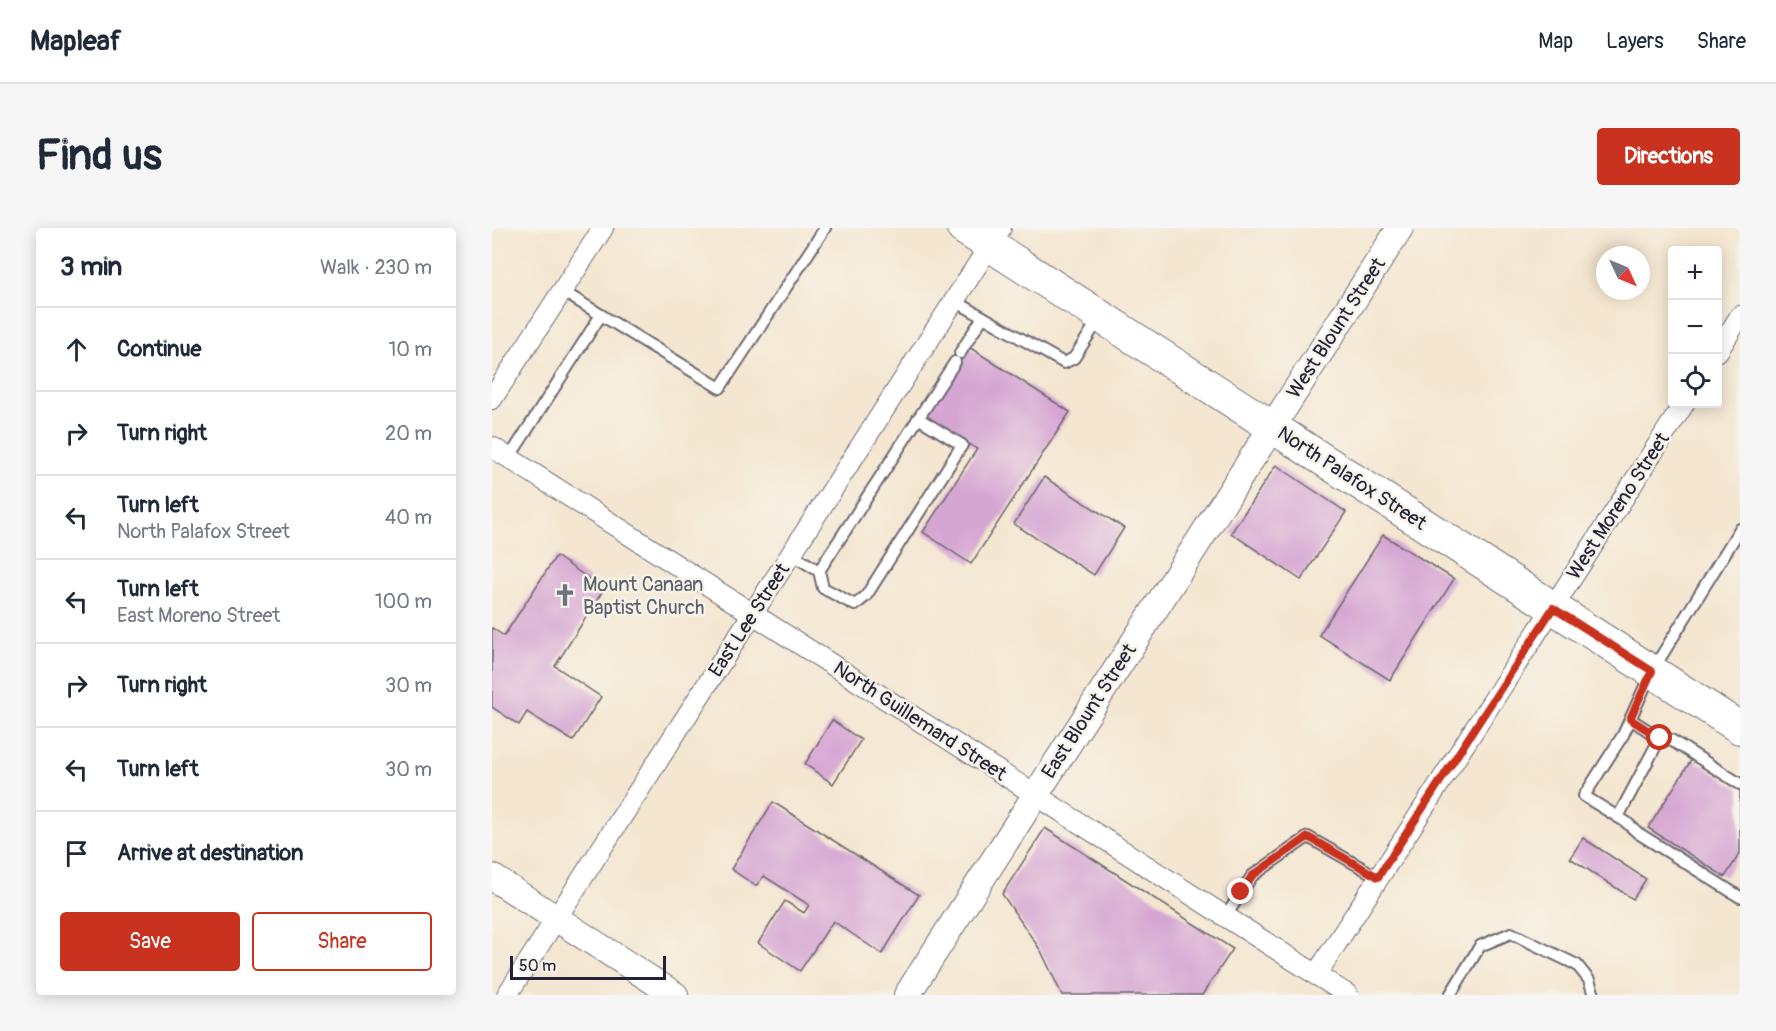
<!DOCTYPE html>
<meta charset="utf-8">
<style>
:root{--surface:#fff;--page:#f6f6f7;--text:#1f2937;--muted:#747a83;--line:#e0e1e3;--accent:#c8321e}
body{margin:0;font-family:Pangolin,sans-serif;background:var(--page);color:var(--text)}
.controls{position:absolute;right:18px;top:18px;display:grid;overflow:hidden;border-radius:6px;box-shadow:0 3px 15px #0003}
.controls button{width:54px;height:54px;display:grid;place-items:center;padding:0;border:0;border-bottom:2px solid var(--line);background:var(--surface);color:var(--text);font:30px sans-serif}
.compass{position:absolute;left:1104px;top:18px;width:54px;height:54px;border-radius:50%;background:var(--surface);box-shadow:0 3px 15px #0003;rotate:134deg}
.scale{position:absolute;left:18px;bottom:15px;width:156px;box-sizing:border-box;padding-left:6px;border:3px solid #22223b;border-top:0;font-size:16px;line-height:21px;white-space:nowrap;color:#22223b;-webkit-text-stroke:4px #f7f3e8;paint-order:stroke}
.stop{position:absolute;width:18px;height:18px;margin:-14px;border:4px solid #c8321e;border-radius:50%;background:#fff}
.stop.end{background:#c8321e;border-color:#fff;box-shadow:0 2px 6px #0008}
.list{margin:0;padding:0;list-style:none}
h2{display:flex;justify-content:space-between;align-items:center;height:78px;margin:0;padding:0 24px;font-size:26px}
h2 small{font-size:20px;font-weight:400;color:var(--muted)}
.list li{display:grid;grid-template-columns:39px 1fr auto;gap:18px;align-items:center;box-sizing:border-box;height:84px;padding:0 24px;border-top:2px solid var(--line)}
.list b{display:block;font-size:22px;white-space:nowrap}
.list p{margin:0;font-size:20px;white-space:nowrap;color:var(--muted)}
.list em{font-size:20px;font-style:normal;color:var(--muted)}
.actions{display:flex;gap:12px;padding:18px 24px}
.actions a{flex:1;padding:14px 0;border:2px solid var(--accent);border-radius:6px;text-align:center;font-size:21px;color:var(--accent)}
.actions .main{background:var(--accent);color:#fff}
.icon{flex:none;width:33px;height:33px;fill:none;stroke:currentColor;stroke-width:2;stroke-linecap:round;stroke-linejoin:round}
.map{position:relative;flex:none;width:1248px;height:767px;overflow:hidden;border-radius:6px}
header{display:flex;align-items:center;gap:36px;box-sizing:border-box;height:84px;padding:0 30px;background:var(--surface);border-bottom:2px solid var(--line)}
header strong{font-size:28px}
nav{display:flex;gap:33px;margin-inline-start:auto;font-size:21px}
.intro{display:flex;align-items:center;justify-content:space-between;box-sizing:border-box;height:144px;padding:0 36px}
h1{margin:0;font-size:42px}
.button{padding:15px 27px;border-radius:6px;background:var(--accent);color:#fff;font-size:21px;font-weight:700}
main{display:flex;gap:36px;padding:0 36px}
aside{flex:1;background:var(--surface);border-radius:6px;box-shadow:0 3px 15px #0003}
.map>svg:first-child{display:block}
</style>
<header>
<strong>Mapleaf</strong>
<nav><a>Map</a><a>Layers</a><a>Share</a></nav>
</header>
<div class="intro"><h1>Find us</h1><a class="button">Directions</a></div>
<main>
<aside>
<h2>3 min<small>Walk · 230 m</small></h2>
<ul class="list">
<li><svg class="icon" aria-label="ahead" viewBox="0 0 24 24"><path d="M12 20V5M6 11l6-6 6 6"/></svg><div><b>Continue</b></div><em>10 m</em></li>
<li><svg class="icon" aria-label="right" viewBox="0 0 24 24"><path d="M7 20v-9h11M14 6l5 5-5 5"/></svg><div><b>Turn right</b></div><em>20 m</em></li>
<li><svg class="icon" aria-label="left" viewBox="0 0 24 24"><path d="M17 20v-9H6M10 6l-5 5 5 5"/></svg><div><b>Turn left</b><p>North Palafox Street</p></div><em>40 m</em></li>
<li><svg class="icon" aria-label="left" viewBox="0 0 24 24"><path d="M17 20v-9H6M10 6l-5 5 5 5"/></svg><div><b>Turn left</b><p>East Moreno Street</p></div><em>100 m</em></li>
<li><svg class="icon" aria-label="right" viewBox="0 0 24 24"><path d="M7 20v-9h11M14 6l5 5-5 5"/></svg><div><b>Turn right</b></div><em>30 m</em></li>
<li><svg class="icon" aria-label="left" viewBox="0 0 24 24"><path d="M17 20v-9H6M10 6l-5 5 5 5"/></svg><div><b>Turn left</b></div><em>30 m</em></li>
<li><svg class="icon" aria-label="arrive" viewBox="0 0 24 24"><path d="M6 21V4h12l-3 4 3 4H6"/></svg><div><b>Arrive at destination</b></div></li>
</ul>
<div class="actions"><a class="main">Save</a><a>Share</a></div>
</aside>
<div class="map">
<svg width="1248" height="767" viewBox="0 0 1248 767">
<rect width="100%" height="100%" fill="#f7f3e8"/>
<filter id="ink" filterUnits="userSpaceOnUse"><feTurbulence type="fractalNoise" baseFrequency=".0167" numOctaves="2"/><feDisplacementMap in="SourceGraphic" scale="12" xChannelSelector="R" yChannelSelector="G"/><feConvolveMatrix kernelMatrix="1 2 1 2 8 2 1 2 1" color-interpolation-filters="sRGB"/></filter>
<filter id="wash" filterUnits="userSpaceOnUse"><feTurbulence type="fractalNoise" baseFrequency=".008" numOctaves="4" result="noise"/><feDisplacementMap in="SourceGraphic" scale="24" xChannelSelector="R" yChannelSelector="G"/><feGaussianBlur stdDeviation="1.35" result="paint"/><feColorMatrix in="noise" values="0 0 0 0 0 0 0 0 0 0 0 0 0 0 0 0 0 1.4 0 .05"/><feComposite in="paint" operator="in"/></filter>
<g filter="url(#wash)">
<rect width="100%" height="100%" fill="#f4e6d0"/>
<g id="blocks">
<g fill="#d6a6d3">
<path d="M477,119L578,184L479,336L431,304L485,221L433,188Z"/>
<path d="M784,237L854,284L809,352L739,305Z"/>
<path d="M552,249L632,300L602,347L522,296Z"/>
<path d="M891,307L962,351L898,452L827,407Z"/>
<path d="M64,328L112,361L63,438L109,469L81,513L35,484L27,497L0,479V400L12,408Z"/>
<path d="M340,492L369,512L341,556L313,536Z"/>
<path d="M1200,531L1248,561V625L1233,649L1156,600Z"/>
<path d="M281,574L427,667L390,726L341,693L308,743L266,715L293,673L312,685L317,677L272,648L264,658L239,641Z"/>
<path d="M553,600L741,721L710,767H570L549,723L510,666Z"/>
<path d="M1091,610L1154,651L1141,671L1078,630Z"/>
</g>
</g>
</g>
<g filter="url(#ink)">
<use href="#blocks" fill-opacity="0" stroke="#6c676f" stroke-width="1.5"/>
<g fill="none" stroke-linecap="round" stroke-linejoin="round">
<g stroke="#6c676f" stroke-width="14">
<g id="service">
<path d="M70,63L228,160L333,0"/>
<path d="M463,73L572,135L582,130L607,91"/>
<path d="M468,125L491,89"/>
<path d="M426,190L470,217L374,368L363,377L331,360L327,343L463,134"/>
<path d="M17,230L109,87"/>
<path d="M1248,301L1160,443L1131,507L1092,568L1134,594L1146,605L1248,669"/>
<path d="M299,326L327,343"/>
<path d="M1138,491L1168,510"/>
<path d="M1126,589L1168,510L1179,512L1248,556"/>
<path d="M734,688L760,648L816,609L886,649"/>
<path d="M958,767L988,718L1019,705L1085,737L1097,752L1102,767"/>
</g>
</g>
<g stroke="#6c676f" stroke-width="22">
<g id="minor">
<path d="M1226,123L1248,88"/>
<path d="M0,171L111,0"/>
<path d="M0,219L856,767"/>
<path d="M824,747L1192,176"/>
<path d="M15,767L509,0"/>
</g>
</g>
<g stroke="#6c676f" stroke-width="28">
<g id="tertiary">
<path d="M0,649L183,767"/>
<path d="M415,767L908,0"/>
</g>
</g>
<g stroke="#6c676f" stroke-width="34">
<path id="primary" d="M471,0L1248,500"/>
</g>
<use href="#service" stroke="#fff" stroke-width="10"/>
<use href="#minor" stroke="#fff" stroke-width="20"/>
<use href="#tertiary" stroke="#fff" stroke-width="26"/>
<use href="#primary" stroke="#fff" stroke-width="32"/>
</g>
</g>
<g fill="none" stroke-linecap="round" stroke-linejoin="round" filter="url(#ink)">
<path stroke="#c8321e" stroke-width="8" d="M749,664L760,648L816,609L886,649L1061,380L1160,443L1138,491L1168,510"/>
</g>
<defs>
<g id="church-bare" transform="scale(1.8)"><path d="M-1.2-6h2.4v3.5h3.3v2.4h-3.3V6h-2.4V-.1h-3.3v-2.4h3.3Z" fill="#6b7280" stroke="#f7f3e8" stroke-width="2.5" paint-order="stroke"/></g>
</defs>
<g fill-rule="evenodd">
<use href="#church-bare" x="73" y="367"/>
</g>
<g text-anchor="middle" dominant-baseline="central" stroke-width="5" stroke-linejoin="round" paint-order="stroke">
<g font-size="20" fill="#22223b" stroke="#f7f3e8">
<text transform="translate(844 100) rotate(-57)">West Blount Street</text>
<text transform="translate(860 250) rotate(33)">North Palafox Street</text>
<text transform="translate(1126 278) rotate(-57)">West Moreno Street</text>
<text transform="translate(257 392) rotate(-57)">East Lee Street</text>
<text transform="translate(597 483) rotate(-57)">East Blount Street</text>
<text transform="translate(428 493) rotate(33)">North Guillemard Street</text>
</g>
<g font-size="20" fill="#5b616d" stroke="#f7f3e8" text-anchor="start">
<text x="91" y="356">Mount Canaan<tspan x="91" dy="23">Baptist Church</tspan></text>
</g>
</g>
</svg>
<div class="controls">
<button>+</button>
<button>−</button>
<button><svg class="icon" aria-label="locate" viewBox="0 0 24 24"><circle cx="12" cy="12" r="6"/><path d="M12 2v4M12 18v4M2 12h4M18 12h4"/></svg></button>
</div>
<svg class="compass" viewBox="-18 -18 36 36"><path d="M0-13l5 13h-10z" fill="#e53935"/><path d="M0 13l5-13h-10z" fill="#747a83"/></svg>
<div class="scale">50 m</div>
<div class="stop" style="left:1168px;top:510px"></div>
<div class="stop end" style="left:749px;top:664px"></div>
</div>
</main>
